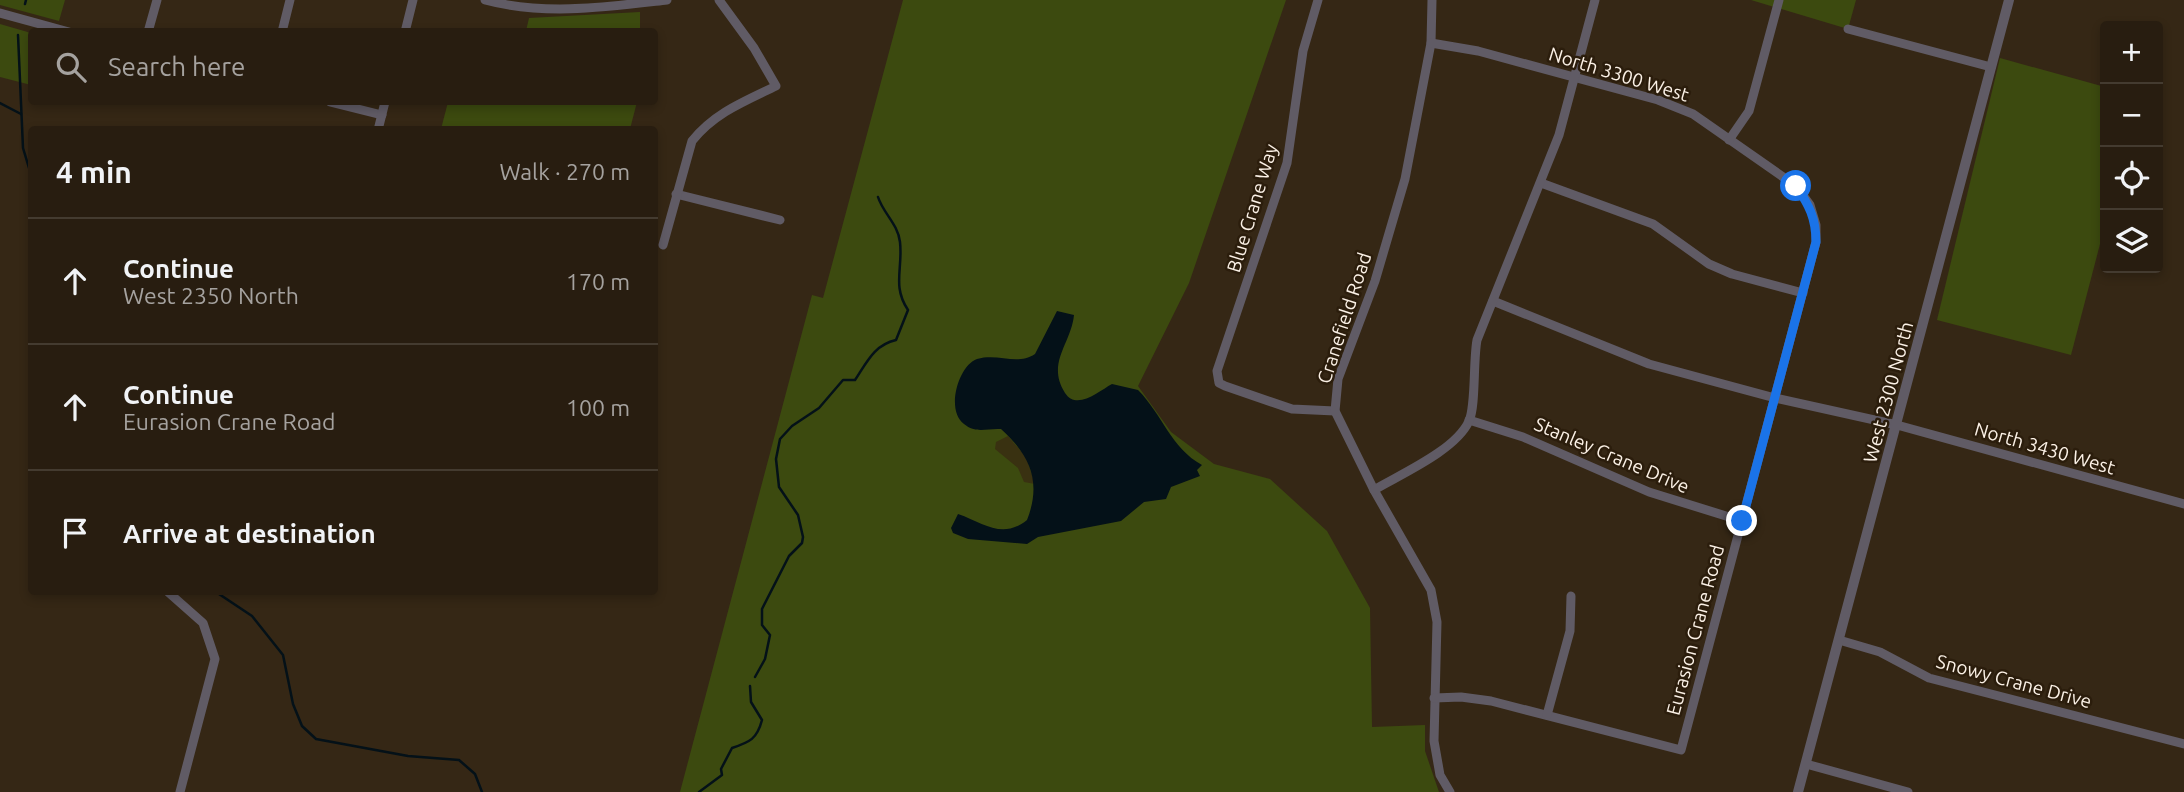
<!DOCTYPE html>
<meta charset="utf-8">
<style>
:root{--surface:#281d10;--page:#342a1e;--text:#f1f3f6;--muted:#a5a29f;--line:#443b30}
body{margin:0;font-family:Ubuntu,sans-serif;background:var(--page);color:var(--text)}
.controls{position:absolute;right:21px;top:21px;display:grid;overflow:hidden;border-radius:7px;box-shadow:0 4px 10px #0003}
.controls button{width:63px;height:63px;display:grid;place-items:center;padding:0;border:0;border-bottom:2px solid var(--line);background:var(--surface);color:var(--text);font:35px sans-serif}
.stop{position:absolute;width:21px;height:21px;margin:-16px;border:5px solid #1a73e8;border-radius:50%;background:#fff}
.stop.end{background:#1a73e8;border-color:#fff;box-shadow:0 2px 7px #0008}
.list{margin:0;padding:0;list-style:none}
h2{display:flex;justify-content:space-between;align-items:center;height:91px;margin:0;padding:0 28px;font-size:30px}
h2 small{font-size:23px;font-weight:400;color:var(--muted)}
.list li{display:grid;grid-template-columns:46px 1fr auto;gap:21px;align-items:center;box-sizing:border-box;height:126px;padding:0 28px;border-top:2px solid var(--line)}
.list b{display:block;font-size:26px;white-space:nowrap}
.list p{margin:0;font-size:23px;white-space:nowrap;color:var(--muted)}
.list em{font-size:23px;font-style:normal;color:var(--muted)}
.icon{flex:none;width:38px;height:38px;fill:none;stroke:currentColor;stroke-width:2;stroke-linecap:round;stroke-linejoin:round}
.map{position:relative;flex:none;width:2184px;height:792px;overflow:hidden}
.search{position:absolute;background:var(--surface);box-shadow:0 4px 10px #0003;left:28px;top:28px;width:630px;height:77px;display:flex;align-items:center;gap:18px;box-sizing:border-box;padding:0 24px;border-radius:7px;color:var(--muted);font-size:26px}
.panel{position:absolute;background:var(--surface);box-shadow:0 4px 10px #0003;left:28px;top:126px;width:630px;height:469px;border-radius:7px}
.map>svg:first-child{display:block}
</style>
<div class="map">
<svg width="2184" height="792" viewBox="0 0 2184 792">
<rect width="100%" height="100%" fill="#352715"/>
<g fill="#3c4a0f">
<path d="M0,0H65L59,21L0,5Z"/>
<path d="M903,0H1286L1189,283L1138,386L1171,432L1214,464L1270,479L1327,531L1370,608L1372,727L1425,725V751L1439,792H680L812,295L823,298Z"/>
<path d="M1751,0H1856L1848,29Z"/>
<path d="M640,12V31H526L529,18Z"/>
<path d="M0,24L31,33V85L0,77Z"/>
<path d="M2000,58L2105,87V225L2071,355L1937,320Z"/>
<path d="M448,102H637L630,129H441Z"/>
</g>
<path fill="#393111" d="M1008,436L1026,457L1035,484L1024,482L1018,468L995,449L996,442Z"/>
<path fill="#041118" d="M1057,311L1074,315C1071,344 1046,363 1065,393C1077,411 1099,391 1112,384L1138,390C1162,414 1171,448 1202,465L1197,470L1200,476L1171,487L1166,499L1144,502L1121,521L1038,537L1027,544L968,539L953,533L951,528L958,514C984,523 1002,540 1027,520C1042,482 1030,455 1001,429C987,428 976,434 964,424C945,410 959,365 977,359C999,353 1017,366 1035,354Z"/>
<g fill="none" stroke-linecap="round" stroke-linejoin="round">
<g stroke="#041118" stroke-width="2.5">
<path d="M25,4L26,0"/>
<path d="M18,35L23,148L32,178"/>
<path d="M0,103L21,114"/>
<path d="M216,592L252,616L283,655L293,704L302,726L316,739L408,756L459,760L475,774L482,792"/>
<path d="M755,677L765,659L770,635L762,625V609L789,556L802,543L803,537L798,515L779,487L776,459L780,439L792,426L819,408L843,380H855C867,362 874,345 896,340L908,310C892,286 903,269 900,242C898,224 883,213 878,197"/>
<path d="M699,792L722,775L721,769L732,748C750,742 757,739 762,720L751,702L750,686"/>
</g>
<g stroke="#605b65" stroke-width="9">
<path d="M485,0C544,16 607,7 667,0"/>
<path d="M1318,0L1303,51L1287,163L1217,371L1219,383L1225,386L1292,409L1335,411"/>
<path d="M1432,0L1431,43L1405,179L1375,281L1338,379L1335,411L1374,490L1431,590L1437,622L1434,741L1440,775L1450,792"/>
<path d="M0,13L69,32"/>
<path d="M1848,29L1991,67"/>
<path d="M148,32L157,0"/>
<path d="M282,32L290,0"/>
<path d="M405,32L413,0"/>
<path d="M1431,43L1478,51L1658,100L1693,114L1796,186L1810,205L1816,225V242L1681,750L1491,701L1461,697L1434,698"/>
<path d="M330,102L382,115"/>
<path d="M378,130L385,102"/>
<path d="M1729,140L1749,111L1779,0"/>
<path d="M1541,183L1653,224L1709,264L1732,274L1803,293"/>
<path d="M676,194L780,220"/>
<path d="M663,245L692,141C714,113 745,101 776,86L754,48L719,0"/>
<path d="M1493,301L1649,364L1775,398L1897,425L2184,504"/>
<path d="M1469,420L1523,437L1649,492L1742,521"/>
<path d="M1374,490C1401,474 1456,450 1469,421C1476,406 1473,361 1477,340L1559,135L1595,0"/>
<path d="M168,592L203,623L215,659L180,792"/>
<path d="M1839,640L1880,652L1929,678L2184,744"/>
<path d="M1547,715L1570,631L1571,596"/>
<path d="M1806,764L1908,792"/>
</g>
<path stroke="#605b65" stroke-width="10" d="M1798,792L2009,0"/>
</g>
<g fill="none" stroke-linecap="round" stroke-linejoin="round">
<path stroke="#1a73e8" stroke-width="9" d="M1742,521L1816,242C1816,218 1809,205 1796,186"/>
</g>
<g text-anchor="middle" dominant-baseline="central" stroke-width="5" stroke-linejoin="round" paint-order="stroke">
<g font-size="19" fill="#fbf1e6" stroke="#2b1d0c">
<text transform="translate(1619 74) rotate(17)">North 3300 West</text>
<text transform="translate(1252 208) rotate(-73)">Blue Crane Way</text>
<text transform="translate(1344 318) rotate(-72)">Cranefield Road</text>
<text transform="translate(1888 392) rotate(-75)">West 2300 North</text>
<text transform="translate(2045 448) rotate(16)">North 3430 West</text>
<text transform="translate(1612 455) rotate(23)">Stanley Crane Drive</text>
<text transform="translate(1695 630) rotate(-75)">Eurasion Crane Road</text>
<text transform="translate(2014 681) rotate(15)">Snowy Crane Drive</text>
</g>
</g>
</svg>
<div class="controls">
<button>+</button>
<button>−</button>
<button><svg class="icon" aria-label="locate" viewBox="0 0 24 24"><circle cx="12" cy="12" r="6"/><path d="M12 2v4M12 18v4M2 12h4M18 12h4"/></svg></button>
<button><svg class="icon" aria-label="layers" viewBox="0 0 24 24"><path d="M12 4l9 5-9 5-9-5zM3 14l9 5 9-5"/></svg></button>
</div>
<div class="stop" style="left:1796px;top:186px"></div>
<div class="stop end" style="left:1742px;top:521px"></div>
<div class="search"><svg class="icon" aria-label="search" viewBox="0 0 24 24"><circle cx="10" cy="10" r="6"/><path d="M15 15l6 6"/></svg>Search here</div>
<section class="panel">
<h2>4 min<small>Walk · 270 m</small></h2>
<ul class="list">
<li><svg class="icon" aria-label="ahead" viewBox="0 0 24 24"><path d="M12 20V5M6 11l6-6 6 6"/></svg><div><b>Continue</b><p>West 2350 North</p></div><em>170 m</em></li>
<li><svg class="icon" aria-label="ahead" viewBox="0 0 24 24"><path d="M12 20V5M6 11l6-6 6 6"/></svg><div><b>Continue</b><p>Eurasion Crane Road</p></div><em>100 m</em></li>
<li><svg class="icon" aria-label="arrive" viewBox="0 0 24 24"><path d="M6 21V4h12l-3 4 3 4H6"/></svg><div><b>Arrive at destination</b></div></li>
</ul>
</section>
</div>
